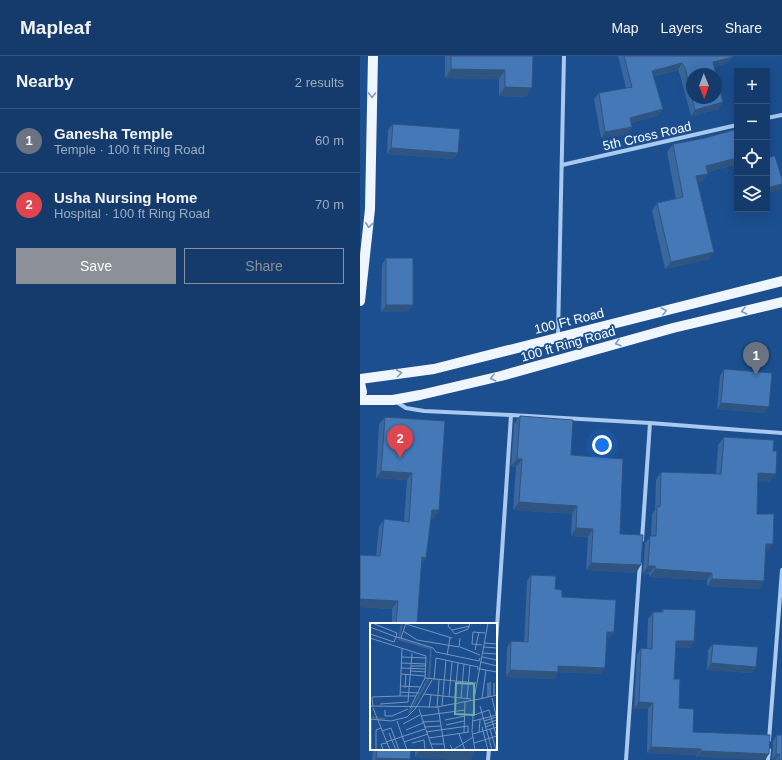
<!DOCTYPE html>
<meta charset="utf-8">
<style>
:root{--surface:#143b6b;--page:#214673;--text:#f1f3f6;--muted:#9dadc1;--line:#33557e;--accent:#8c9099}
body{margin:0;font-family:Helvetica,sans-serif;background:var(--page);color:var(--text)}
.controls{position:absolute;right:12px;top:12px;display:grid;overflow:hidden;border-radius:0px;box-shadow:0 4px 16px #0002}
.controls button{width:36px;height:36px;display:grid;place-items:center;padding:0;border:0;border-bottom:1px solid var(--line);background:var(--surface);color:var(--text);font:20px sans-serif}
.compass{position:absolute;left:326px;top:12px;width:36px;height:36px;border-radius:50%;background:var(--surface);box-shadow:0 4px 16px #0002;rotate:179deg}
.you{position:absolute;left:242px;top:389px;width:14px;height:14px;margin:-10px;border:3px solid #fff;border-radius:50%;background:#1a73e8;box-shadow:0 0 0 6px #1a73e833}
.badge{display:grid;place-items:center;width:26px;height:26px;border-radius:50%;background:var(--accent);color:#fff;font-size:13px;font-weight:700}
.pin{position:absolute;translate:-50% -33px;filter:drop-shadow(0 1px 2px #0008)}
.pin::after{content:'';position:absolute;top:21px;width:14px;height:12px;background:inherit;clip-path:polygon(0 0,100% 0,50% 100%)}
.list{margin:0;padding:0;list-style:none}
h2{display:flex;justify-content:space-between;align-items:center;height:52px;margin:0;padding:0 16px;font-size:17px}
h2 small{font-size:13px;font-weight:400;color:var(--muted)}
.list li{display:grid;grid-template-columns:26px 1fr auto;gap:12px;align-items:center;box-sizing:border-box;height:64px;padding:0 16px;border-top:1px solid var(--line)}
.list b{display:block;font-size:15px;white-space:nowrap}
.list p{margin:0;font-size:13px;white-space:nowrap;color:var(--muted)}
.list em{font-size:13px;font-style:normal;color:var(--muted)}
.actions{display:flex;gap:8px;padding:12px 16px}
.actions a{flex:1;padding:9px 0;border:1px solid var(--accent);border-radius:0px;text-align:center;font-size:14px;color:var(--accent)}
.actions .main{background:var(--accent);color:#fff}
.icon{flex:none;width:22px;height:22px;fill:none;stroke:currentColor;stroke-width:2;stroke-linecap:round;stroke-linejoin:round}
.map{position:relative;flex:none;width:422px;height:704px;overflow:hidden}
header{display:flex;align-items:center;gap:24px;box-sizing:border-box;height:56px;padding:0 20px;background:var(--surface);border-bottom:1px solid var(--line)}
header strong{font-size:19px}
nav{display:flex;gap:22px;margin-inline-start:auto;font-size:14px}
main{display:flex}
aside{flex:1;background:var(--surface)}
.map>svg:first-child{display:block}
</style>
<header>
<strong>Mapleaf</strong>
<nav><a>Map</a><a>Layers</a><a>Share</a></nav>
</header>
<main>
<aside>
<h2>Nearby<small>2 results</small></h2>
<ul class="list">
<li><span class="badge" style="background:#6b7280">1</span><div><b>Ganesha Temple</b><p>Temple · 100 ft Ring Road</p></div><em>60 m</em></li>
<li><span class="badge" style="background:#e0444e">2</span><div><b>Usha Nursing Home</b><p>Hospital · 100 ft Ring Road</p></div><em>70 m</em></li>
</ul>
<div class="actions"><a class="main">Save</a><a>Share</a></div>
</aside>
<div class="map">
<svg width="422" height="704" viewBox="0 0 422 704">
<rect width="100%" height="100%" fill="#1b4f8f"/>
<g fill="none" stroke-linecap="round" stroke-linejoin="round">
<g stroke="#a9c9ee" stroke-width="4">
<path d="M407,62L422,59"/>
<path d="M202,109L377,69"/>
<path d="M198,280L204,0"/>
<path d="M35,345L46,352L64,355L151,359L290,367L422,377"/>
<path d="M282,484L290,367"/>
<path d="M136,587L151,359"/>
<path d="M409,684L422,514"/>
<path d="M128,704L129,693"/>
<path d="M266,704L280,507"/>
<path d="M408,704L409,694"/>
</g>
<g stroke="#f0f6ff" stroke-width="10">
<path d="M0,245L10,153L13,0"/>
<path d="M0,323L74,313L422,225"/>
<path d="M0,327L2,336L0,341"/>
<path d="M0,344H33L60,339L141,320L313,272L422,246"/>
</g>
</g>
<g fill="#3a679d">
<path d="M85,0H173L166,41L139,40V23L85,22Z"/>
<path d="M258,0H373L368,7L332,18V42H356L359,53L331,60L320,19L318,14L294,20L299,59L271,67L272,71L267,78L241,82L234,43L239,37L266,32Z"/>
<path d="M33,68L98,97L94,103L27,98L28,74Z"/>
<path d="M313,88L377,108L348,116V118L342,125L338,126L349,203L305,213L292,155L297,147L316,143L307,96Z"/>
<path d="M26,202L48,255L21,256L22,209Z"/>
<path d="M364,313L404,357L357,353L360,320Z"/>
<path d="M160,360L211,399L260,478L276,517L226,514L228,481L211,480L212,458L153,454L156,411L151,410L154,368Z"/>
<path d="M25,361L79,454L74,462L71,461L66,502L61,509L57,568H32V553L0,551V499L16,500L19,471L24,463L44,465L47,424L16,422L19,368Z"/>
<path d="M364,381L410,426L398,425L397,458L407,496H405L399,533L347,530V524L289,521V518L283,517L285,487L291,480L292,458L295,454L296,424L301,416L356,418L358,389Z"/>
<path d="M171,519L195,533L202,541L250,582H247L241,618L198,616L194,623L146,621L147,592L151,585L164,586L167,525Z"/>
<path d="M303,553L330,592L316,591L314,623L319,652L333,676L410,679L336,701L337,699L287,697L288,653H274L277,599L281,592L287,593L288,563L293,556H300Z"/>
<path d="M353,588L392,617L347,614L348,594Z"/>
<path d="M417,679L422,704H412L413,685Z"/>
<path d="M13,693H51L50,703V704H12Z"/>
<path d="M55,693H115V696L110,704H94L55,701Z"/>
</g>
<g fill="#305480">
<path d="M373,1L368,7L348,13L353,6Z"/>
<path d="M322,7L318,14L288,21L292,15Z"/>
<path d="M91,13L145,14L139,23L85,22Z"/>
<path d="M145,31L172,32L166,41L139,40Z"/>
<path d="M363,46L359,53L331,60L335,54Z"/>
<path d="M303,53L299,59L266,68L270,62Z"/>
<path d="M272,71L267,78L241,82L245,76Z"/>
<path d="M31,92L98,97L94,103L27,98Z"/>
<path d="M377,102V108L341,118L346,110Z"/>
<path d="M348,118L342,125L331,128L336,120Z"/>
<path d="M422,128V130L419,134L407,138V132Z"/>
<path d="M354,196L349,203L305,213L311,206Z"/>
<path d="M26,249H53L48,255L21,256Z"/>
<path d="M361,347L409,351L404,357L357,353Z"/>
<path d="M157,403H162L156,411L151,410Z"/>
<path d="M21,415L52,417L47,424L16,422Z"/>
<path d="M398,417L416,418L410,426L392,425Z"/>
<path d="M159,446L217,450L212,458L153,454Z"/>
<path d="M72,454H79L74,462L67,461Z"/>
<path d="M216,472L233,473L228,481L211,480Z"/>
<path d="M406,488H413L407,496H400Z"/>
<path d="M62,501L66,502L61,509Z"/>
<path d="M231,507L281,509L276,517L226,514Z"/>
<path d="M288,510H295L289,518L283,517Z"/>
<path d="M295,513L352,517L347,524L289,521Z"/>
<path d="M352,523L404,525L399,533L347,530Z"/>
<path d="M0,543L38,545L32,553L0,551Z"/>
<path d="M247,576H254L250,582H243Z"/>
<path d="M316,585H334L330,592L312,591Z"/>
<path d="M351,607L396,611L392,617L347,614Z"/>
<path d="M198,610L245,612L241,618L194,616Z"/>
<path d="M150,614L198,616L194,623L146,621Z"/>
<path d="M279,646L293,647L288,653H274Z"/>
<path d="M291,691L341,693L337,699L287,697Z"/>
<path d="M60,693H74L115,696L110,704H94L55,701Z"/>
<path d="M341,695L409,698L405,704L336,701Z"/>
<path d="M416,698H420L415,704H412Z"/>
<path d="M16,702L50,703V704H15Z"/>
</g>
<g fill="#4478b7" stroke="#305480">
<path d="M91,0H173L172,32L145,31V14L91,13Z"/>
<path d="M264,0H373V1L353,6L356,18H332V41L325,12L322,7L292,15L303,53L270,62L272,71L245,76L239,37L272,31Z"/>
<path d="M356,18L363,46L335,54L332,42H356Z"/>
<path d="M33,68L100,73L98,97L31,92Z"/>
<path d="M377,73V102L346,110L348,118L336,120L354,196L311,206L297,147L323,141L313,88L345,82Z"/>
<path d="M415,100L422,123V128L407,132V102Z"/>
<rect x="26" y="202" width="27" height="47"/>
<path d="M364,313L412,317L409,351L361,347Z"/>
<path d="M160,360L213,364L211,399L263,403L260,478L283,479L281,509L231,507L233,473L216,472L217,450L159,446L162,403H157Z"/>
<path d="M25,361L85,365L79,454H72L66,502L62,501L57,568H36L38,545L0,543V499L20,500L24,463L49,466L52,417L21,415Z"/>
<path d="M364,381L414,384L413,395H417L416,418L398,417L397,458H414L413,488H406L404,525L352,523V517L295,513V510H288L290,480H296L297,450L300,451L301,416L361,418Z"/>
<path d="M171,519L196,520L195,533L202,534V541L256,544L254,576H247L245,612L198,610V616L150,614L151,585L168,586Z"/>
<path d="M303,553L336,554L334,585H316L314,623H320L319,652L334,653L333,676L410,679L409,698L341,695V693L291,691L293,647L279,646L281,592L292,593L293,556H303Z"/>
<path d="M353,588L398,591L396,611L351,607Z"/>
<path d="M417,679H422V704H419L420,698H416Z"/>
<path d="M17,693H51L50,703L16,702Z"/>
<path d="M74,693H115V696Z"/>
</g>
<defs><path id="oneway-chevron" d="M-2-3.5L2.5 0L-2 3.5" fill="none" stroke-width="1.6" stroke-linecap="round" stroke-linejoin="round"/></defs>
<g stroke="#7b9ac1">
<use href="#oneway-chevron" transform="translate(12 39) rotate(91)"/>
<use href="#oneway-chevron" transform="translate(9 169) rotate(96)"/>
<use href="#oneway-chevron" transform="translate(304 255) rotate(-14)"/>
<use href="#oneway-chevron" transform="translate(384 255) rotate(166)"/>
<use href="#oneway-chevron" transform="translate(258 287) rotate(164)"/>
<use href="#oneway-chevron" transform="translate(39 317) rotate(-8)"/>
<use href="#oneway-chevron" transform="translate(133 322) rotate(166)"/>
</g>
<g text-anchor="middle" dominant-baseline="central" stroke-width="3.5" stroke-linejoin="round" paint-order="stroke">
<g font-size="13" fill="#fff" stroke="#1b4f8f">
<text transform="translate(287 80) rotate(-13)">5th Cross Road</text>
<text transform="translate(209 265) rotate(-14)">100 Ft Road</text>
<text transform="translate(208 288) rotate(-16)">100 ft Ring Road</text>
</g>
</g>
<g transform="translate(10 567)">
<rect width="127" height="127" fill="#1b4f8f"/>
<path fill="none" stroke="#3c6290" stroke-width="2" d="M32,0L29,16L61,26L59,55L39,90M0,94L15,96"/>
<path fill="none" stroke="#7695bc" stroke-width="1" d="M79,0L78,3L85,11L98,6L100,0M36,1L82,15M0,4L26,14L27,10L2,0M82,7L100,3M33,8L47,17L89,24L90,15M0,11L24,19L26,14L31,15L63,25L66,29L109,38L110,35M0,15L56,33L55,55L46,73M31,15L36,0M115,20L127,21M112,22L102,21L103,9L115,10M90,24L110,32M114,24L127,25M105,27L109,9M113,30L127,31M77,32L80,15M32,34L56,35M112,34L127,37M111,39L127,43M32,40L56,41M41,43H56M31,45L56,46M110,46L127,49M41,48L56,49M31,51L55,53M55,55L106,60M64,57L66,35L108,44V47M120,59V74M118,60V74M30,63L51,64M35,65L36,51M30,69L49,70M54,71L62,57M30,73H46L40,85M124,73V60M79,74L82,39M85,75L88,40M91,75L94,41M112,75L116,47M122,75L126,92M97,76L100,42M104,76L118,0M105,77L127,72M104,78L102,108L105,127M10,81L38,79L42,30M0,83L67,84L104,77M72,83L76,37M110,83L122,127M3,84L2,74L30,73L32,26M68,84L75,127M3,85L20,127M59,85L61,72M67,85L69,57M49,86L63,127M15,87V93H22L38,86M104,92L119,87L127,115M51,93L95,87M0,96L21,98L37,94L45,86L54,71L101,76M75,97L95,93M27,98L37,127M103,98L127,92M114,98L127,94M52,99L70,98M33,101L50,92M115,101L127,97M76,102L94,98M54,104L71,103M112,104L118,127M115,104L127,100M120,106L126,127M36,107L53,100M12,108L21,105L29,127M56,109L98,103V109M109,109L110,97M19,110L26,127M94,110L95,79M89,111L95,127M103,111L127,104M59,115L99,109M16,119L55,106M34,119L58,111M42,120L54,117L55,127M104,120L127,113M61,121H74M80,122L83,127L103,114M1,127V96M6,127V107L11,105M13,127L11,121L17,120"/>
<path fill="#6fada8" fill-opacity="0.15" stroke="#6fada8" stroke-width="2" d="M86,60L104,61V92L85,91Z"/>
<rect width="127" height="127" fill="none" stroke="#fff" stroke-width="2"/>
</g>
</svg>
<div class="controls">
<button>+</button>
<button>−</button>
<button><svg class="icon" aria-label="locate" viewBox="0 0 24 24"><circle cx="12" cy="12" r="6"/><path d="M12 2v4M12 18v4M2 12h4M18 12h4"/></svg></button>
<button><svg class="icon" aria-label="layers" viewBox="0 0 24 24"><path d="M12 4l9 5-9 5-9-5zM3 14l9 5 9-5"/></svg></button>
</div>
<svg class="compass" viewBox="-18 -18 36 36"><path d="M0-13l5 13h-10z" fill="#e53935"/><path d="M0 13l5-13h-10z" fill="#9dadc1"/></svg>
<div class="you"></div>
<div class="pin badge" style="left:396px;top:319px;background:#6b7280">1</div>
<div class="pin badge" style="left:40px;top:402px;background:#e0444e">2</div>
</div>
</main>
